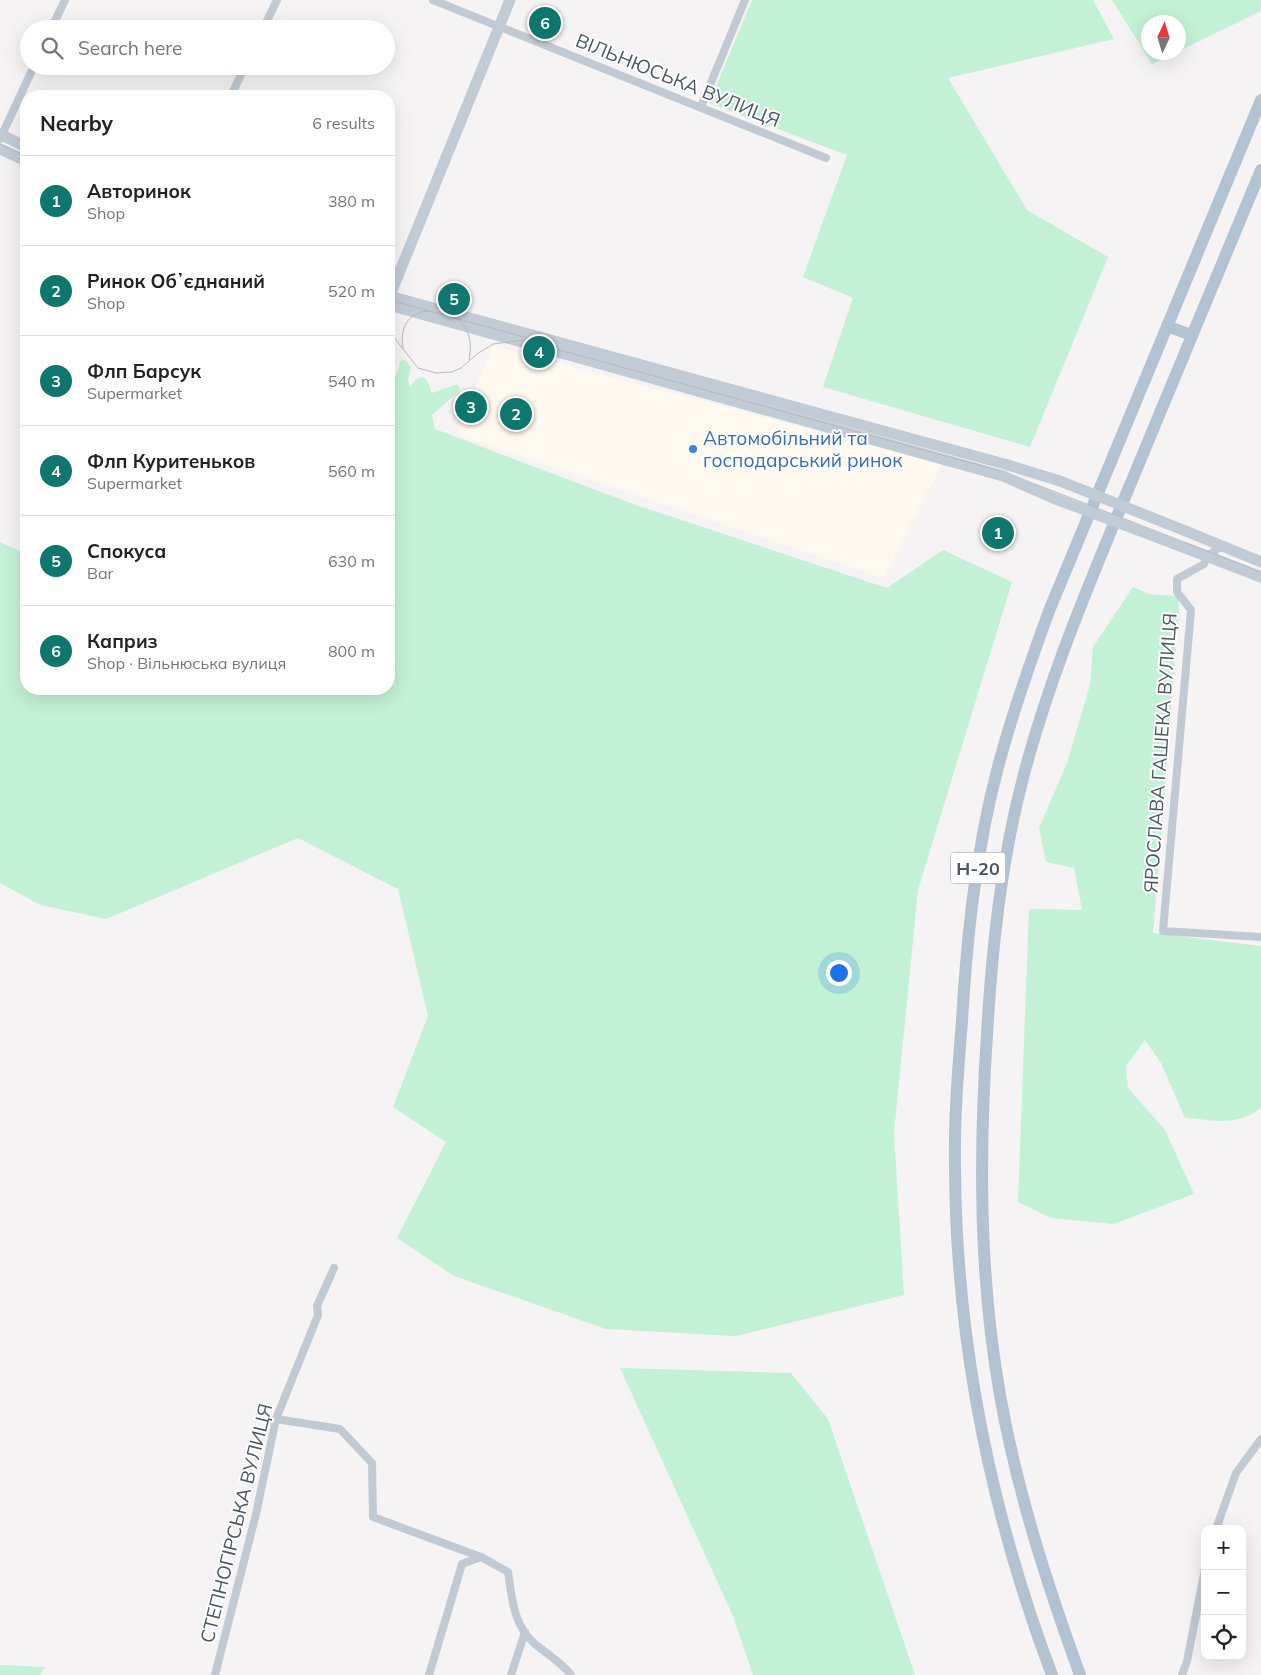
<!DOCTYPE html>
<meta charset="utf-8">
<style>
:root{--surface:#fff;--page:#f6f6f6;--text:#222;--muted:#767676;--line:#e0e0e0;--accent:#0f766e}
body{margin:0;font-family:Mulish,sans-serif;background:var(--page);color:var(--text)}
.controls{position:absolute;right:15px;bottom:15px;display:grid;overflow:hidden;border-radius:10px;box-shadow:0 5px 20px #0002}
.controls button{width:45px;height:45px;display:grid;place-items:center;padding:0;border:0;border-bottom:1px solid var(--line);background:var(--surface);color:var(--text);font:25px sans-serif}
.compass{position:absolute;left:1141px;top:15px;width:45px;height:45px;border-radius:50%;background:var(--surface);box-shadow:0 5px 20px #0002;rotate:4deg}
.you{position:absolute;left:838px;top:972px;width:18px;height:18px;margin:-12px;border:4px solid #fff;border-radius:50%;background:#1a73e8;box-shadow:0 0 0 8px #1a73e833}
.badge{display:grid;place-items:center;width:32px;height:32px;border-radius:50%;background:var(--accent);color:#fff;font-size:16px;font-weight:700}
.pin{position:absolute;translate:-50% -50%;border:2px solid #fff;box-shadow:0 1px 5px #0006}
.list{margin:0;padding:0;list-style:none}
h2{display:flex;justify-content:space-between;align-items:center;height:65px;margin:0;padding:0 20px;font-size:21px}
h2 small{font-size:16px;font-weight:400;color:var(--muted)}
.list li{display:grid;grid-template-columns:32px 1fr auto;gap:15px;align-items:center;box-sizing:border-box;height:90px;padding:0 20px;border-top:1px solid var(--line)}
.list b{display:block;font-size:19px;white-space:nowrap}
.list p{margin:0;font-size:16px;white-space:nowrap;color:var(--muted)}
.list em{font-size:16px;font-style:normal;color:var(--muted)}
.icon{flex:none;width:28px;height:28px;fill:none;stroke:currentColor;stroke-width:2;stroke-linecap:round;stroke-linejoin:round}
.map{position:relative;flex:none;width:1261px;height:1675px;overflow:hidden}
.search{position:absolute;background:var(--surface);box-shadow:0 5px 20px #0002;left:20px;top:20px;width:375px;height:55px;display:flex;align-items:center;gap:12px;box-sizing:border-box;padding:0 18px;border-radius:28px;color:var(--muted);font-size:19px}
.panel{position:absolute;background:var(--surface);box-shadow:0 5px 20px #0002;left:20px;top:90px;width:375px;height:605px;border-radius:20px}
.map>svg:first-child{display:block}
</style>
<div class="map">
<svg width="1261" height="1675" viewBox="0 0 1261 1675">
<rect width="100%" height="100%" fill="#f5f3f3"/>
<path fill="#fdf9ef" d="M493,346L942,464L884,578L456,435Z"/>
<g fill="#c3f1d5">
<path d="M752,0H1093L1114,39L948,78L1027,210L1108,257L1030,447L823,387L853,298L803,277L847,155L709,103Z"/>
<path d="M1112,0H1261V11L1179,51L1178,22H1148V52L1176,53L1152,64Z"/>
<path d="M405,360L411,367L408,381L410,387L416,379L422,377L427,380L432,393L457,384L460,388L458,392L432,415L435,429L633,504L887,588L943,550L1012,582L918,890L894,1133L904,1295L736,1336L606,1329L454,1276L397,1238L446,1142L393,1107L428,1016L398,889L298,838L106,919L40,905L0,883V542L26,554V689H389V391L399,368L400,361Z"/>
<path d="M1133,587L1149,594L1178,596L1179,610L1153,933L1261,946V1108C1236,1127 1215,1120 1185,1118L1161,1063L1145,1040L1126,1066L1128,1088L1165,1130L1194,1194L1114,1224L1051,1218L1018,1202L1029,909L1082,910L1074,868L1046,862L1039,828L1067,763L1090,685L1093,647Z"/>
<path d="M620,1368L791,1373L828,1419L915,1675H753L733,1616Z"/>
<path d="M0,1665L45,1667L40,1675H0Z"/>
</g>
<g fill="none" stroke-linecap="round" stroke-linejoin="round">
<g stroke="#c1cad2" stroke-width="8">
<path d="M433,0L826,158"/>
<path d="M51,29L65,0"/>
<path d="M263,29L277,0"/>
<path d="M231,96L245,66"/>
<path d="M701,107L745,0"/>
<path d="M0,139L34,66"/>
<path d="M1221,546L1208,556L1204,564L1177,579V592L1191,610L1163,931L1261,937"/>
<path d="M276,1419L340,1429L372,1463L373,1517L481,1557L508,1572C512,1598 513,1625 535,1644C547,1654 561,1662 571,1675"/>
<path d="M1216,1529L1236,1473L1261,1439"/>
<path d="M215,1675L256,1514L276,1419L318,1315L317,1306L334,1268"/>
<path d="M429,1675L462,1564L481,1557"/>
<path d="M511,1675L525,1632"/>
<path d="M1182,1675L1187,1661L1205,1569"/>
</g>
<g stroke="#c1cbd6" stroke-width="11">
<path d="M0,134L26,147"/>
<path d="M0,149L26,161"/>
<path d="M389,296L1008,465"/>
<path d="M389,298L510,0"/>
<path d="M389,305L1003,476"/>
<path d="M1188,532L1261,562"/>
<path d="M1183,547L1261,577"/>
</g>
<g stroke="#b3c2d1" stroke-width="12">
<path d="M1167,326L1191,335"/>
<path d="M1052,1675C991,1513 956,1341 955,1168C954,1119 958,1070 962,1021C967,935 976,850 998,767C1012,714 1030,663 1049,611L1261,100"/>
<path d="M1080,1675C1047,1584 1017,1491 1000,1395C979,1276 979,1155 987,1034C992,948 1001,862 1023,778C1048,681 1087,589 1125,497C1170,387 1215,278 1261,170"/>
</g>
<g stroke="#b5b8bd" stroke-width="1">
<path d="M0,144L26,156"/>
<path d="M389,300L524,337"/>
<path d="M456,318C471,329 472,344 469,360"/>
<path d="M389,331L418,368L436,373L452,372L461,368L477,354L493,344L523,340L1004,472L1261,572"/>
<path d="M403,348C399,329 408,312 428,311"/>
</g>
<g stroke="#c1cbd6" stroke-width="11">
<path d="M1008,465L1060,481L1188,532"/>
<path d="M1003,476L1053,498L1183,547"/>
</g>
</g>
<circle fill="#3f7fe0" stroke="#fff" stroke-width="2" cx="693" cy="449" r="5"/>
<g text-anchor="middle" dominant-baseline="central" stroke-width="4" stroke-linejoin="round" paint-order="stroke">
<rect fill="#fff" stroke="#808990" stroke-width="1" x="950.5" y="852.5" width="55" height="31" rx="4"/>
<g font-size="18" font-weight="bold" fill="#4a5661">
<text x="978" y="868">Н-20</text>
</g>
<g font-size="19" fill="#4a5661" stroke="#fff">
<text transform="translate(678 80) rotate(22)">ВІЛЬНЮСЬКА ВУЛИЦЯ</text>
<text transform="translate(1160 753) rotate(-86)">ЯРОСЛАВА ГАШЕКА ВУЛИЦЯ</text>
<text transform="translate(236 1523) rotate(-76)">СТЕПНОГІРСЬКА ВУЛИЦЯ</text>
</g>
<g font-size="19" fill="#366cbe" stroke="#fff" text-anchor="start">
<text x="703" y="438">Автомобільний та<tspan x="703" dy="22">господарський ринок</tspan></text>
</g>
</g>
</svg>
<div class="controls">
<button>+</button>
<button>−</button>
<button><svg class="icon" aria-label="locate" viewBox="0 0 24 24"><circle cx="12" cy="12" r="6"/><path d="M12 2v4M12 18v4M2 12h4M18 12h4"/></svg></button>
</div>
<svg class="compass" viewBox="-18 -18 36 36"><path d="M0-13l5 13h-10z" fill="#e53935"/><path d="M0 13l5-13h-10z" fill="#767676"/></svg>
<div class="you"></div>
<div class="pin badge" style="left:998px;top:533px">1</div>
<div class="pin badge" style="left:516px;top:414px">2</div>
<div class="pin badge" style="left:471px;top:407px">3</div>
<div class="pin badge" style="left:539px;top:352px">4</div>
<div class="pin badge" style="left:454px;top:299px">5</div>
<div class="pin badge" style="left:545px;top:23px">6</div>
<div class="search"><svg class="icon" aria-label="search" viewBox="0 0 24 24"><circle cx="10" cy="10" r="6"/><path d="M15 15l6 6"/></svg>Search here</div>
<section class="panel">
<h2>Nearby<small>6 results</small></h2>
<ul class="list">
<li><span class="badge">1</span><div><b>Авторинок</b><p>Shop</p></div><em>380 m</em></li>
<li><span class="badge">2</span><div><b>Ринок Обʼєднаний</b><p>Shop</p></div><em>520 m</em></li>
<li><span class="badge">3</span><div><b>Флп Барсук</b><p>Supermarket</p></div><em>540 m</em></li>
<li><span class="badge">4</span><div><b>Флп Куритеньков</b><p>Supermarket</p></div><em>560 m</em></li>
<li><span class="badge">5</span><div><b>Спокуса</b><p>Bar</p></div><em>630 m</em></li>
<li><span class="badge">6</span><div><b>Каприз</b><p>Shop · Вільнюська вулиця</p></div><em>800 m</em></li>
</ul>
</section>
</div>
